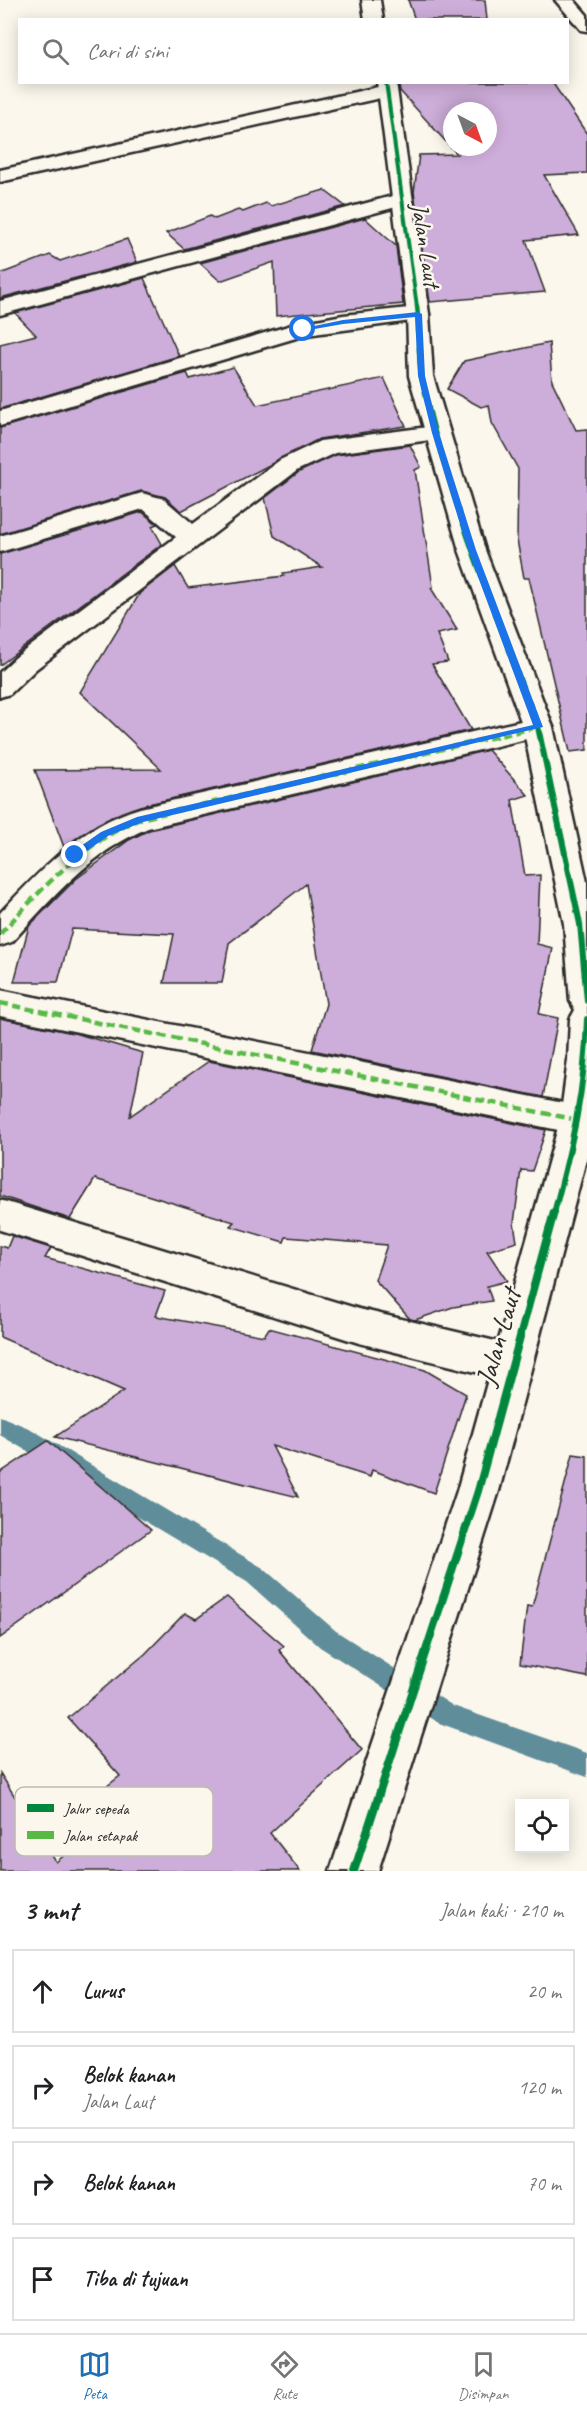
<!DOCTYPE html>
<html lang="id">
<meta charset="utf-8">
<style>
:root{--surface:#fff;--page:#f6f6f6;--text:#202124;--muted:#757577;--line:#e0e0e0;--accent:#1f6fb2}
body{margin:0;font-family:Caveat,sans-serif;background:var(--page);color:var(--text)}
.controls{position:absolute;right:18px;bottom:18px;display:grid;overflow:hidden;border-radius:0px;box-shadow:0 3px 15px #0003}
.controls button{width:54px;height:54px;display:grid;place-items:center;padding:0;border:0;border-bottom:2px solid var(--line);background:var(--surface);color:var(--text);font:30px sans-serif}
.compass{position:absolute;left:443px;top:102px;width:54px;height:54px;border-radius:50%;background:var(--surface);box-shadow:0 3px 15px #0003;rotate:139deg}
.stop{position:absolute;width:18px;height:18px;margin:-14px;border:4px solid #1a73e8;border-radius:50%;background:#fff}
.stop.end{background:#1a73e8;border-color:#fff;box-shadow:0 2px 6px #0008}
.list{margin:0;padding:0;list-style:none}
h2{display:flex;justify-content:space-between;align-items:center;height:78px;margin:0;padding:0 24px;font-size:26px}
h2 small{font-size:20px;font-weight:400;color:var(--muted)}
.list li{display:grid;grid-template-columns:39px 1fr auto;gap:18px;align-items:center;box-sizing:border-box;height:84px;margin:0 12px 12px;padding:0 12px;border:2px solid var(--line);border-radius:0px}
.list b{display:block;font-size:22px;white-space:nowrap}
.list p{margin:0;font-size:20px;white-space:nowrap;color:var(--muted)}
.list em{font-size:20px;font-style:normal;color:var(--muted)}
.icon{flex:none;width:33px;height:33px;fill:none;stroke:currentColor;stroke-width:2;stroke-linecap:round;stroke-linejoin:round}
.map{position:relative;flex:none;width:587px;height:1871px;overflow:hidden}
.search{position:absolute;background:var(--surface);box-shadow:0 3px 15px #0003;left:18px;right:18px;top:18px;height:66px;display:flex;align-items:center;gap:15px;box-sizing:border-box;padding:0 21px;border-radius:0px;color:var(--muted);font-size:22px}
.sheet{height:462px;background:var(--surface)}
nav{display:flex;justify-content:space-around;align-items:center;box-sizing:border-box;height:84px;border-top:2px solid var(--line);background:var(--surface);font-size:16px;color:var(--muted)}
nav a{display:grid;justify-items:center;gap:3px}
nav .on{color:var(--accent)}
.map>svg:first-child{display:block}
</style>
<div class="map">
<svg width="587" height="1871" viewBox="0 0 587 1871">
<rect width="100%" height="100%" fill="#fbf7ec"/>
<filter id="ink" filterUnits="userSpaceOnUse"><feTurbulence type="fractalNoise" baseFrequency=".0167" numOctaves="2"/><feDisplacementMap in="SourceGraphic" scale="12" xChannelSelector="R" yChannelSelector="G"/><feConvolveMatrix kernelMatrix="1 2 1 2 8 2 1 2 1" color-interpolation-filters="sRGB"/></filter>
<g filter="url(#ink)">
<g fill="none" stroke-linecap="round" stroke-linejoin="round">
<path fill="#608d9a" fill-rule="evenodd" d="M0,1416L31,1429L263,1568L336,1631L453,1706L587,1753V1777L439,1723L320,1647L247,1582L0,1435Z"/>
</g>
<g fill="#cdadd9" stroke="#2b2b2b" stroke-width="1.5" fill-rule="evenodd">
<path d="M408,0H485L487,20H415Z"/>
<path d="M398,82H552L587,134V173L544,175L579,235L526,240L545,292L430,302L414,192L419,155L457,154L400,91ZM452,111H488V147H452Z"/>
<path d="M324,190L345,206L184,249L166,233L210,216L215,219L238,210L243,212L266,203L271,206Z"/>
<path d="M365,218L396,246L403,304L276,316L274,262L220,281L200,263Z"/>
<path d="M127,239L137,262L0,298V274L50,255L60,261Z"/>
<path d="M144,278L179,356L0,409V344L36,335L15,313Z"/>
<path d="M549,343L552,381L576,430L587,429V750L570,752L529,578H524L517,540L518,469L492,423L489,405L481,407L447,389L464,361Z"/>
<path d="M233,367L257,405L384,378L406,426L319,439L181,511L165,497L141,491L0,534V428L187,373L190,379Z"/>
<path d="M410,445L421,467L415,470L433,587L431,588L457,630L437,634L448,662L432,664L471,730L140,806L98,824L64,847L35,770L161,769L80,692L140,593L175,566L188,588L284,576L283,573L322,567L274,536L265,498L299,472L336,455Z"/>
<path d="M142,512L157,524L152,526L162,544L0,665V554Z"/>
<path d="M488,750L528,795L512,800L525,876L540,875L537,944L553,948L539,1014L558,1018L543,1097L312,1050L326,1004L306,884L229,943L222,983H164L174,934L72,929L58,982H14L29,926L76,879L129,840L149,830Z"/>
<path d="M0,1018L78,1034L143,1053L130,1116L209,1061L546,1130L532,1171L521,1170L514,1223L517,1242L487,1251L507,1281L487,1286L492,1301L453,1307L415,1320L410,1319L375,1280L387,1245L286,1237L284,1242L230,1226L234,1222L95,1179L70,1219L0,1196Z"/>
<path d="M12,1236L51,1248L45,1258L165,1291L156,1316L264,1336L269,1328L425,1370L466,1394L434,1493L372,1470L370,1477L272,1446L298,1497L55,1437L124,1391L0,1337V1246L7,1248Z"/>
<path d="M48,1441L151,1530L0,1638V1473Z"/>
<path d="M573,1454L587,1456V1677L520,1664L527,1606L532,1607Z"/>
<path d="M227,1597L284,1646L279,1650L362,1750L270,1833L300,1871H0V1773L56,1862L122,1810L106,1787L120,1776L68,1718L145,1654L185,1613L196,1619Z"/>
</g>
<g fill="none" stroke-linecap="round" stroke-linejoin="round">
<g stroke="#2b2b2b" stroke-width="5">
<g id="minor">
<path d="M555,0H574L587,15V31L581,30Z"/>
<path d="M387,85L397,91L394,95L0,182V170Z"/>
<path d="M400,194L407,196L410,200L407,204L0,315V301Z"/>
<path d="M418,307L426,309L429,314L426,319L306,335L0,426V411L295,324L343,315Z"/>
<path d="M436,426L445,428L448,433L445,438L335,453L298,470L36,669L10,694L0,697V672L16,657L176,537L143,509L0,552V536L142,493L164,499L193,524L280,460L320,441Z"/>
<path d="M538,717L548,720L553,727L548,734L148,828C91,852 53,897 12,942L0,946V913C41,870 81,825 140,808Z"/>
<path d="M0,990L578,1106L587,1109V1131L578,1134L0,1016Z"/>
<path d="M0,1200L359,1309L512,1345L526,1351L532,1363L526,1375L512,1381L359,1343L0,1230Z"/>
</g>
</g>
<g stroke="#2b2b2b" stroke-width="5">
<g id="tertiary">
<path d="M362,0H380L383,20H365Z"/>
<path d="M377,82H396L429,314L433,376L485,550L553,727L587,882V1156L499,1491L378,1871H330L457,1491L560,1120L568,1060L570,1019L575,1010L570,1001L564,924L523,727L459,550L409,376L407,314Z"/>
</g>
</g>
<use href="#minor" fill="#fbf7ec" fill-rule="evenodd"/>
<use href="#tertiary" fill="#fbf7ec" fill-rule="evenodd"/>
<g stroke="#58b947" stroke-width="4.5" stroke-dasharray="9 4.5" stroke-linecap="butt">
<path d="M0,934C43,888 81,844 140,819L538,727"/>
<path d="M0,1003L578,1120"/>
</g>
<g stroke="#fbf7ec" stroke-width="6">
<path id="cycleway-far3" d="M386,82L417,307"/>
</g>
<g stroke="#fbf7ec" stroke-width="8">
<path id="cycleway-far2" d="M417,306C420,330 417,355 422,379C446,490 489,597 529,703"/>
</g>
<g stroke="#fbf7ec" stroke-width="10">
<g id="cycleway-far1">
<path d="M528,701L538,727L580,924L587,1001"/>
<path d="M554,1213C572,1145 585,1091 587,1019"/>
</g>
</g>
<g stroke="#fbf7ec" stroke-width="11">
<path id="cycleway" d="M354,1871L478,1491L554,1212"/>
</g>
<use href="#cycleway-far3" stroke="#00873e" stroke-width="4"/>
<use href="#cycleway-far2" stroke="#00873e" stroke-width="4.5"/>
<use href="#cycleway-far1" stroke="#00873e" stroke-width="6"/>
<use href="#cycleway" stroke="#00873e" stroke-width="8"/>
</g>
</g>
<path fill="#1a73e8" d="M418,312L422,314L425,376L439,433L476,550L543,727L143,822L108,836L78,857H71V853L101,832L137,817L533,725L468,550L432,433L418,376L415,317L343,324L303,331L300,329L343,320Z"/>
<g text-anchor="middle" dominant-baseline="central" stroke-width="5" stroke-linejoin="round" paint-order="stroke">
<g font-size="24" fill="#2b2b2b" stroke="#fbf7ec">
<text transform="translate(426 245) rotate(81)">Jalan Laut</text>
</g>
<g font-size="28" fill="#2b2b2b" stroke="#fbf7ec">
<text transform="translate(498 1337) rotate(-74)">Jalan Laut</text>
</g>
</g>
<rect x="15" y="1787" width="198" height="69" rx="9" fill="#fbf7ec" stroke="#bdbab2" stroke-width="1.5"/>
<rect x="27" y="1804" width="27" height="8" fill="#00873e"/>
<rect x="27" y="1831" width="27" height="8" fill="#58b947"/>
<g font-size="16" fill="#2b2b2b">
<text x="64" y="1814">Jalur sepeda</text>
<text x="64" y="1841">Jalan setapak</text>
</g>
</svg>
<div class="controls">
<button><svg class="icon" aria-label="locate" viewBox="0 0 24 24"><circle cx="12" cy="12" r="6"/><path d="M12 2v4M12 18v4M2 12h4M18 12h4"/></svg></button>
</div>
<svg class="compass" viewBox="-18 -18 36 36"><path d="M0-13l5 13h-10z" fill="#e53935"/><path d="M0 13l5-13h-10z" fill="#757577"/></svg>
<div class="stop" style="left:303px;top:329px"></div>
<div class="stop end" style="left:75px;top:855px"></div>
<div class="search"><svg class="icon" aria-label="search" viewBox="0 0 24 24"><circle cx="10" cy="10" r="6"/><path d="M15 15l6 6"/></svg>Cari di sini</div>
</div>
<section class="sheet">
<h2>3 mnt<small>Jalan kaki · 210 m</small></h2>
<ul class="list">
<li><svg class="icon" aria-label="ahead" viewBox="0 0 24 24"><path d="M12 20V5M6 11l6-6 6 6"/></svg><div><b>Lurus</b></div><em>20 m</em></li>
<li><svg class="icon" aria-label="right" viewBox="0 0 24 24"><path d="M7 20v-9h11M14 6l5 5-5 5"/></svg><div><b>Belok kanan</b><p>Jalan Laut</p></div><em>120 m</em></li>
<li><svg class="icon" aria-label="right" viewBox="0 0 24 24"><path d="M7 20v-9h11M14 6l5 5-5 5"/></svg><div><b>Belok kanan</b></div><em>70 m</em></li>
<li><svg class="icon" aria-label="arrive" viewBox="0 0 24 24"><path d="M6 21V4h12l-3 4 3 4H6"/></svg><div><b>Tiba di tujuan</b></div></li>
</ul>
</section>
<nav>
<a class="on"><svg class="icon" aria-label="map" viewBox="0 0 24 24"><path d="M3 6l6-2 6 2 6-2v14l-6 2-6-2-6 2zM9 4v14M15 6v14"/></svg>Peta</a>
<a><svg class="icon" aria-label="directions" viewBox="0 0 24 24"><path d="M12 3l9 9-9 9-9-9zM9 14v-3h6M13 9l2 2-2 2"/></svg>Rute</a>
<a><svg class="icon" aria-label="saved" viewBox="0 0 24 24"><path d="M7 4h10v16l-5-4-5 4z"/></svg>Disimpan</a>
</nav>
